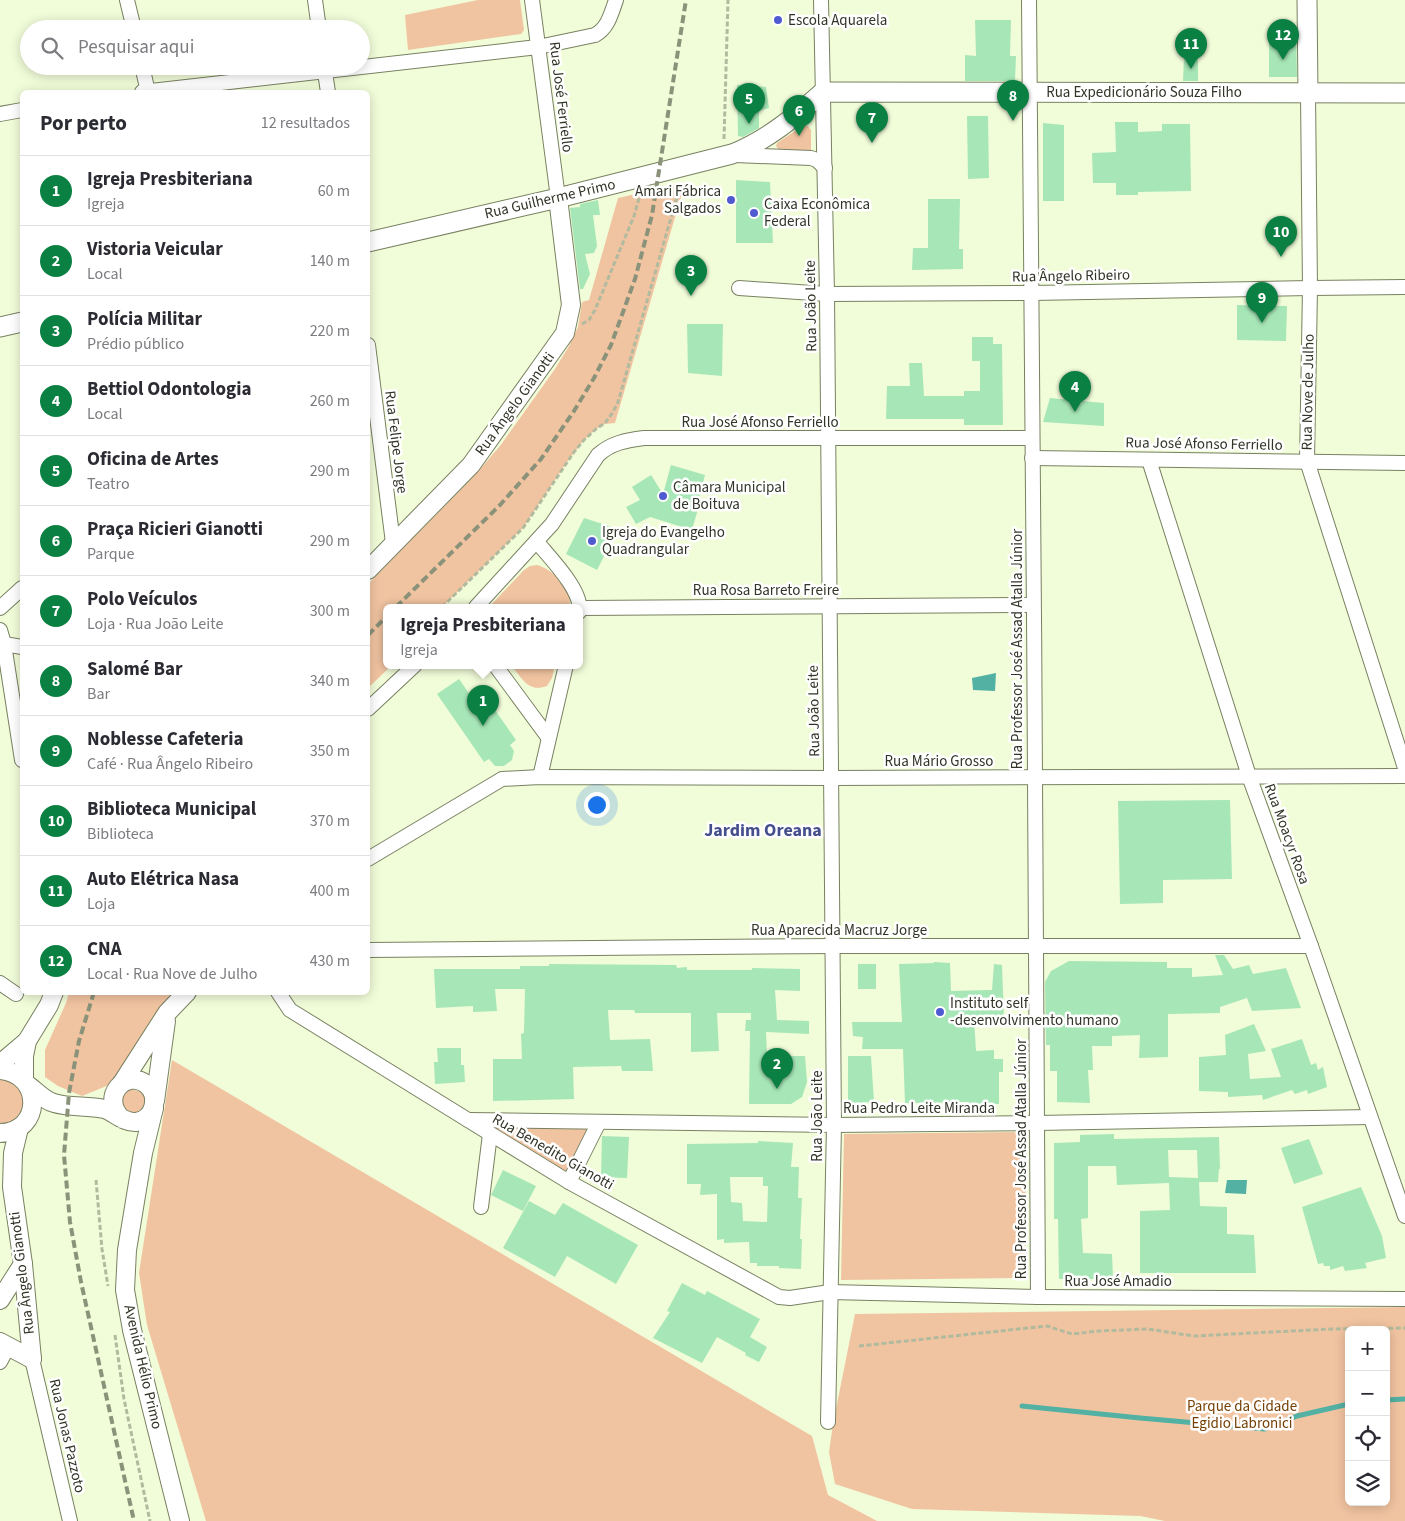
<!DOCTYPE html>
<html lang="pt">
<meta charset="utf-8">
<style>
:root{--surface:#fff;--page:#f2f2f3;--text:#2b2b33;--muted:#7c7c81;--line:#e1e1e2;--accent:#0b8043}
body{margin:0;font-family:"Source Sans 3",sans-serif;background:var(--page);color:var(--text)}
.controls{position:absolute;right:15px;bottom:15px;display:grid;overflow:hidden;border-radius:8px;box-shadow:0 2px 12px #0003}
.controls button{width:45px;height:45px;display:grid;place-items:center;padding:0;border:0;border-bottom:1px solid var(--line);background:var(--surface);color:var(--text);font:25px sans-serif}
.you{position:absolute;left:596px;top:804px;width:18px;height:18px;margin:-12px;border:4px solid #fff;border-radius:50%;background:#1a73e8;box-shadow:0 0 0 8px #1a73e833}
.badge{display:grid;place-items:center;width:32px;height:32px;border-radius:50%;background:var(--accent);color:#fff;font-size:16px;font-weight:700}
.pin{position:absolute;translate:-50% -41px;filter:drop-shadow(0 1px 2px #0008)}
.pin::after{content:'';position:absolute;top:26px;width:18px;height:15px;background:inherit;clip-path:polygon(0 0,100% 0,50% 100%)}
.popup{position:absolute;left:383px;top:604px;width:200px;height:65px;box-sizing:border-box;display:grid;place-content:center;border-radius:8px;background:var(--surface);filter:drop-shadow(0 1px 4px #0005);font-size:16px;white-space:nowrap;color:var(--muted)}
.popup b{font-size:19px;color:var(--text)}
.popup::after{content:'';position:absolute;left:50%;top:100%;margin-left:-10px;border:10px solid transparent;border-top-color:var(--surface)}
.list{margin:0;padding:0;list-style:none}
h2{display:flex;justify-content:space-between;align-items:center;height:65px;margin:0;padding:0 20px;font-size:21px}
h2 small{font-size:16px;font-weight:400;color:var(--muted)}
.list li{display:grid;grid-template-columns:32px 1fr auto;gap:15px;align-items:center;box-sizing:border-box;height:70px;padding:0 20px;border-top:1px solid var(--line)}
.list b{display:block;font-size:19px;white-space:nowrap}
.list p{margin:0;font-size:16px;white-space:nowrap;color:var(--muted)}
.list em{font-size:16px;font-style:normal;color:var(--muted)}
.icon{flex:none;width:28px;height:28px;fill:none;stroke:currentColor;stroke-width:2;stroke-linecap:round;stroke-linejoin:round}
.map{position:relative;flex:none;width:1405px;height:1521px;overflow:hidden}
.search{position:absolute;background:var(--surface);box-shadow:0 2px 12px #0003;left:20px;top:20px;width:350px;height:55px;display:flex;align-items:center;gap:12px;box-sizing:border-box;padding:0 18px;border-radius:28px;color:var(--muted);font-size:19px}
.panel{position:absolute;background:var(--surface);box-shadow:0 2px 12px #0003;left:20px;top:90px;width:350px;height:905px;border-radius:8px}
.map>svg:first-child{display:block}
</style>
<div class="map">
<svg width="1405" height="1521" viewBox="0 0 1405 1521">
<rect width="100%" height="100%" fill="#f1fcd9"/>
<g fill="#f1c4a1" fill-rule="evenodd">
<path d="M478,0H520L524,30L521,34L408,50L405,15Z"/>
<path d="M804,125L808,126L811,130V153L779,150L776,146L777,143Z"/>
<path d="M685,183L615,423L605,424L596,429L584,440L567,462L523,528L442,607H387V665H392L368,688V584L474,476L500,446L555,369L569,346L578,327L582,302L589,300L618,198Z"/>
<path d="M537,565C555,570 571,589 570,607H489L524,570L530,566Z"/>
<path d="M511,665H555L552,678L547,686C528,693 522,678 511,665Z"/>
<path d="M69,993H176L109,1085L82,1096L58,1086L45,1077V1050L66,1003Z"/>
<path d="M172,1060L812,1436L828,1495L877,1521H206L147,1325L139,1273Z"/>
<path d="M0,1080C13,1079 17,1085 25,1094L23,1115L11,1124H0Z"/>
<path d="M130,1090C144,1090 147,1097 145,1109L134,1115L123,1111C121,1101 120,1095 130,1090Z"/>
<path d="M491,1126L590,1127L567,1172Z"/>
<path d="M1027,1132L1024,1278L841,1280L844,1134Z"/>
<path d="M1405,1307V1521H1165L1140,1516L912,1509L835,1484L829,1452L833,1424L855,1314ZM1349,1330H1386V1502H1349Z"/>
</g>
<g fill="#52b1a3">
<path d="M996,673L995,691L973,690L972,678Z"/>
<path d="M1227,1180H1247L1246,1194L1225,1193Z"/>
</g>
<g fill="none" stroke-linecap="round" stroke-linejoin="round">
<g stroke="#52b1a3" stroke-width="5">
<path d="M1386,1400L1405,1399"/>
<path d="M1022,1406L1140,1418L1265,1429L1297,1416L1349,1404"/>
</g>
</g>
<g fill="#a7e7b7" fill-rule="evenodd">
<path d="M975,20H1011L1010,56H1016L1015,81H965V55L976,56Z"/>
<path d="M1280,25H1296L1297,77H1269V42L1280,40Z"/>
<path d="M1184,56H1198V81H1183Z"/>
<path d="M737,85L766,87L769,108L759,111V128L743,137L738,136Z"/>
<path d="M967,116H988L989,178L968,179Z"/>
<path d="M1115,122H1138V132L1162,131V124H1190L1191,191L1138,192V195H1116V183H1093L1092,153L1116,152Z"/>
<path d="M1043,123L1064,125V201H1043Z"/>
<path d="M736,180L770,182L773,243H736Z"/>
<path d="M928,199H960L959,249H963V269L912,270L913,248H928Z"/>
<path d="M598,200L600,215H593L597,246L594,253L585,254L590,274L583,289H580L570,208L580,207V204Z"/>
<path d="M1237,305L1287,306L1286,341L1237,340Z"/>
<path d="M687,324H723L722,376L688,373Z"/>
<path d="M972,337H993V344H1002L1003,425H964V419H886L887,386H910L909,363H922L924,396H964V391H980V361H972Z"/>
<path d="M1050,398L1104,403V426L1043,422Z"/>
<path d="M671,465L705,475L698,501L700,502L692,530L650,517L636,524L626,507L640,500L632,487L651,475L663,494Z"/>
<path d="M584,518L618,529L597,570L566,554Z"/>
<path d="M459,679L475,702L478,700L486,712L493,707L516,740L510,745L514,751L512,760L504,766H495L489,759L484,762L437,694Z"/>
<path d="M1230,800L1232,879L1163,880V903L1120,904L1118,801Z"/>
<path d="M1215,955H1224L1233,969L1249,965L1253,974L1286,968L1301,1008L1252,1011L1247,998L1220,1007V1013L1168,1014V1057L1139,1058L1140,1035L1112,1036V1046H1092L1093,1070H1088L1090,1103L1057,1102V1071H1050V1045H1046L1045,982L1051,971L1069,961L1167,962V968H1192V977L1223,975Z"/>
<path d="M934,962L950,963L951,991L992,990L994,964L1002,965L1004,1019L974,1018L976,1051L994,1050V1059H1003V1072H999V1104H969V1102L905,1103L903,1049H862L863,1037L853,1036L852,1022H902L899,964L934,963Z"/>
<path d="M549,964L676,965L677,968L687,967V970H752V968L800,969V991L775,990L777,1020L809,1021V1034L766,1032L767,1056H805L807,1082L802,1097L791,1104H749L750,1031H745L746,1020H751V1013H717L719,1051L691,1052V1013H635L634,1010H608L610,1040L650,1039L653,1071H622L621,1066L573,1067L574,1099L493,1101V1059H522L521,1034L524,1033L525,989H495L497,1011L473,1012V1006L436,1008L434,969H520V966H549Z"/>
<rect x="858" y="964" width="18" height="25"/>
<path d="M1254,1024L1266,1051L1248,1054L1250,1079L1281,1077L1271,1049L1302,1039L1311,1065L1316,1063L1318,1070L1323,1067L1327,1087L1308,1094L1307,1090L1295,1094L1292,1090L1263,1100L1262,1095L1228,1097V1092L1199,1091V1057L1226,1055L1225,1035Z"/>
<path d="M437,1048H461V1065H464L465,1082L435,1084L434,1062H438Z"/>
<path d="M848,1056H871L874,1102L848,1103Z"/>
<path d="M1114,1134V1139L1219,1137L1220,1169H1219L1218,1182H1199L1200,1206L1227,1207V1234L1254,1235L1256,1273H1140V1211L1170,1210L1169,1183L1117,1185L1116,1166H1088V1218L1081,1219L1083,1253L1112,1254L1113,1279H1059L1058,1219H1054V1143L1080,1142V1135ZM1168,1150H1197L1198,1178L1169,1177Z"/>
<path d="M602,1136L629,1137L627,1178L601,1177Z"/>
<path d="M1309,1139L1323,1174L1294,1184L1281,1148Z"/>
<path d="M758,1141L793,1143L791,1167H799L798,1198H802L800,1239H802L801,1269L779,1268V1266H757V1263H750L749,1242L724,1243V1239L717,1240V1194L700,1195L701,1184H687V1144L758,1143ZM730,1177H763V1186H768L767,1222L743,1221L742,1203L731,1202Z"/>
<path d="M503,1170L536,1186L523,1211L491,1195Z"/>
<path d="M1361,1187L1382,1236L1386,1258L1365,1263L1367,1268L1345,1271L1343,1266L1330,1270V1266H1324L1323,1263L1318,1264L1302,1207Z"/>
<path d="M529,1201L555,1215L563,1203L638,1245L616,1284L567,1256L555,1277L503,1248Z"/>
<path d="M682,1283L705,1295L707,1291L760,1319L750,1337L767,1347L759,1362L745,1355L746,1353L717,1337L702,1363L653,1338L670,1312L667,1311Z"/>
</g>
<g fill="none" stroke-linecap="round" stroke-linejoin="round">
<g stroke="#788161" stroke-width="16">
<g id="minor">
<path d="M127,0L134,29"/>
<path d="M315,0L319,29"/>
<path d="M532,0L558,198"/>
<path d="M821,0L827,294L834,1125L828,1422"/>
<path d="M1029,0C1033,432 1036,865 1038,1297"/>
<path d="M142,66L148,92"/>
<path d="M324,66L328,92"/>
<path d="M142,92L538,47L595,35C608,28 611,14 616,0"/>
<path d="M1308,93L1310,288L1307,461L1405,768"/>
<path d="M0,114L22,110"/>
<path d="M735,155L811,158L817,160L825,168"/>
<path d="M739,288L827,294L1032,293L1310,288L1405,287"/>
<path d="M368,345L393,543"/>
<path d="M1032,458L1405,463"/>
<path d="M1149,460L1249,776L1311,946L1405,1216"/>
<path d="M537,542C550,558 584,592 579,612"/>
<path d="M476,607L552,524L598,455C611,443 627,440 644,438H1032"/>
<path d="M0,608L22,588"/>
<path d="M580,608L1033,605"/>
<path d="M0,630L4,644L22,760"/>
<path d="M4,644L22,647"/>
<path d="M495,665L548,737"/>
<path d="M368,709L415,665"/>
<path d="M540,777L566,665"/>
<path d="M368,859L502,779L540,777L831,778L1405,776"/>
<path d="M368,950L833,946H1311"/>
<path d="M0,983L16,994"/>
<path d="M278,992L290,1010L468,1120L569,1182L779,1297L790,1298L830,1292L1038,1297L1405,1299"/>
<path d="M468,1120L834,1125L1037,1123L1370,1117"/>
<path d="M569,1182L599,1122"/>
<path d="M481,1207L490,1134"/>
<path d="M32,1359L70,1521"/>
<path d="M0,1362L8,1347"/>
</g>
</g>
<g stroke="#788161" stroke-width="20">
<g id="tertiary">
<path d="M368,570L471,465L565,333L571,305L558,198"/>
<path d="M0,1064L27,1041"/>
<path d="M0,1070C44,1074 42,1133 0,1133"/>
<path d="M24,1080V1056L27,1041L49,1005L54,992"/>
<path d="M122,1083L167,1013L187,992"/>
<path d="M29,1086C36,1091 45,1101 54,1103C70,1108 88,1105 104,1109C114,1112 124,1123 136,1122C154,1120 161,1096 146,1084C126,1069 100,1096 121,1118"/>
<path d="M155,1101L166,1021"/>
<path d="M154,1108L143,1153L127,1250L125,1290L132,1330L180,1521"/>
<path d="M19,1128L13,1153L12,1187L23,1264L32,1359"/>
<path d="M0,1300L23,1264"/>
<path d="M0,1342L32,1359"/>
</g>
</g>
<g stroke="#788161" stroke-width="21">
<g id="secondary">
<path d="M1307,0L1308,93"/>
<path d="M368,242L558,198L732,154C766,141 796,116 823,92L1405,93"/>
<path d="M0,327L22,322"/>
</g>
</g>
<g stroke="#b1ba9e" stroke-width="3" stroke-dasharray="5 2.5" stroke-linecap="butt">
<path d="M724,139L728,0"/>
<path d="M582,324L589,320L595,310L634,216L640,195"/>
<path d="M442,607L523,528L574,452L584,440L596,429L605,423L613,412L618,402L681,183"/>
<path d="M96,1180L102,1249L108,1286"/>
<path d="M115,1335L124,1399L150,1521"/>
<path d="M859,1346L1047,1326L1072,1334L1099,1331L1148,1329L1194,1336L1331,1329L1405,1328"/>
</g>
<use href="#minor" stroke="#fff" stroke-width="14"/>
<use href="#tertiary" stroke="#fff" stroke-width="18"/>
<use href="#secondary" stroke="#fff" stroke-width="19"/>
<g stroke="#8b927a" stroke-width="4" stroke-dasharray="8 4" stroke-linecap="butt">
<path d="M396,607L500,505L541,459L574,411L594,378L611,345L635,279L652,215L686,0"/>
<path d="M368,635L387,616"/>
<path d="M94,992L79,1041L69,1093L64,1155L70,1222L81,1282L134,1521"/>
</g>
</g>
<g fill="#505ad0" stroke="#fff" stroke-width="2">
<circle cx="778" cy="20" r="5"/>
<circle cx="731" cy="200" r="5"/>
<circle cx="754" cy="213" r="5"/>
<circle cx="663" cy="496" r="5"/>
<circle cx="592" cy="541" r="5"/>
<circle cx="940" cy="1012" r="5"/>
</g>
<g text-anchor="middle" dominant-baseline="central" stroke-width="5" stroke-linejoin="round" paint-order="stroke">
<g font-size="15" fill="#313527" stroke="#fff" text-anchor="start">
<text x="788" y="20">Escola Aquarela</text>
<text x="721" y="191" text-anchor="end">Amari Fábrica<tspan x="721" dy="17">Salgados</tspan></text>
<text x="764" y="204">Caixa Econômica<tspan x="764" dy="17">Federal</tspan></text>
<text x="673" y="487">Câmara Municipal<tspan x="673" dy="17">de Boituva</tspan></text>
<text x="602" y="532">Igreja do Evangelho<tspan x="602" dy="17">Quadrangular</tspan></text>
<text x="950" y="1003">Instituto self<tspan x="950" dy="17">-desenvolvimento humano</tspan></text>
</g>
<g font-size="15" fill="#313527" stroke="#fff">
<text x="1144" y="92">Rua Expedicionário Souza Filho</text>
<text transform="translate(561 97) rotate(83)">Rua José Ferriello</text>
<text transform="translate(550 199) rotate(-13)">Rua Guilherme Primo</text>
<text transform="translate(1071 276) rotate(-1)">Rua Ângelo Ribeiro</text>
<text transform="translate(811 306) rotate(-91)">Rua João Leite</text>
<text transform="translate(1308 392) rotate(-89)">Rua Nove de Julho</text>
<text transform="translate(515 404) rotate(-54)">Rua Ângelo Gianotti</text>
<text x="760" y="422">Rua José Afonso Ferriello</text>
<text transform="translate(396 442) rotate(83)">Rua Felipe Jorge</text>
<text transform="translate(1204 444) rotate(1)">Rua José Afonso Ferriello</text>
<text x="766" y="590">Rua Rosa Barreto Freire</text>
<text transform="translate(1017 649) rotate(-90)">Rua Professor José Assad Atalla Júnior</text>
<text transform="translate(814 711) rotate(-91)">Rua João Leite</text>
<text x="939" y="761">Rua Mário Grosso</text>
<text transform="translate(1287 834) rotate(70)">Rua Moacyr Rosa</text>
<text x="839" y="930">Rua Aparecida Macruz Jorge</text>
<text x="919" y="1108">Rua Pedro Leite Miranda</text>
<text transform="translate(817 1116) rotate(-90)">Rua João Leite</text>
<text transform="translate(553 1152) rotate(30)">Rua Benedito Gianotti</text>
<text transform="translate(1021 1159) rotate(-90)">Rua Professor José Assad Atalla Júnior</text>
<text transform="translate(22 1273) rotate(-97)">Rua Ângelo Gianotti</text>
<text x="1118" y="1281">Rua José Amadio</text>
<text transform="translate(143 1367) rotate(77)">Avenida Hélio Primo</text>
<text transform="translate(67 1436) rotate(77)">Rua Jonas Pazzoto</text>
</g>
<g font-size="15" fill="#764005" stroke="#fff">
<text x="1242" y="1406">Parque da Cidade<tspan x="1242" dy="17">Egidio Labronici</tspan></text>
</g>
<g font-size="18" font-weight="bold" fill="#454f8c" stroke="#fff">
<text x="763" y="830">Jardim Oreana</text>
</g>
</g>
</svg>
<div class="controls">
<button>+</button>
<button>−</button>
<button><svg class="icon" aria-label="locate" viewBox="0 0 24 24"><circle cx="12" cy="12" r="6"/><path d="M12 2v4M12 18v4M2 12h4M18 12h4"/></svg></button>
<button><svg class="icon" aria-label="layers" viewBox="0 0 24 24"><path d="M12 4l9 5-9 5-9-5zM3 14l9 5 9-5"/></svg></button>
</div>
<div class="you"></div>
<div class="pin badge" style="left:483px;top:726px">1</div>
<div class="popup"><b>Igreja Presbiteriana</b>Igreja</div>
<div class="pin badge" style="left:777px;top:1089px">2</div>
<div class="pin badge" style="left:691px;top:296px">3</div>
<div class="pin badge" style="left:1075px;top:412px">4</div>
<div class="pin badge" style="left:749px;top:124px">5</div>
<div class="pin badge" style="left:799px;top:136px">6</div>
<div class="pin badge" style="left:872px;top:143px">7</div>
<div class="pin badge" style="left:1013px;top:121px">8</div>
<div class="pin badge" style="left:1262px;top:323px">9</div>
<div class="pin badge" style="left:1281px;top:257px">10</div>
<div class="pin badge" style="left:1191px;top:69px">11</div>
<div class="pin badge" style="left:1283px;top:60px">12</div>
<div class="search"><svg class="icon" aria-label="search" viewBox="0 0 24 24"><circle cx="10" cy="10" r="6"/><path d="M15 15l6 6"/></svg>Pesquisar aqui</div>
<section class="panel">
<h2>Por perto<small>12 resultados</small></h2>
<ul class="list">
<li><span class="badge">1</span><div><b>Igreja Presbiteriana</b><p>Igreja</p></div><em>60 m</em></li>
<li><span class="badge">2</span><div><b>Vistoria Veicular</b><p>Local</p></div><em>140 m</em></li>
<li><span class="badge">3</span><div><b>Polícia Militar</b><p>Prédio público</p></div><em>220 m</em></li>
<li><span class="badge">4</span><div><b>Bettiol Odontologia</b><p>Local</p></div><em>260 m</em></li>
<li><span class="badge">5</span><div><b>Oficina de Artes</b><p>Teatro</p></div><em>290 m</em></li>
<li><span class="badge">6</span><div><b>Praça Ricieri Gianotti</b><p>Parque</p></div><em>290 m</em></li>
<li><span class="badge">7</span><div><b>Polo Veículos</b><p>Loja · Rua João Leite</p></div><em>300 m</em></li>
<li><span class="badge">8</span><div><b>Salomé Bar</b><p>Bar</p></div><em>340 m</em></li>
<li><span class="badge">9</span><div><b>Noblesse Cafeteria</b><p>Café · Rua Ângelo Ribeiro</p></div><em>350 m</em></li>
<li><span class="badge">10</span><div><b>Biblioteca Municipal</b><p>Biblioteca</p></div><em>370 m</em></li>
<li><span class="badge">11</span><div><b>Auto Elétrica Nasa</b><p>Loja</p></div><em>400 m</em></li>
<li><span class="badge">12</span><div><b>CNA</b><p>Local · Rua Nove de Julho</p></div><em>430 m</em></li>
</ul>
</section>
</div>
